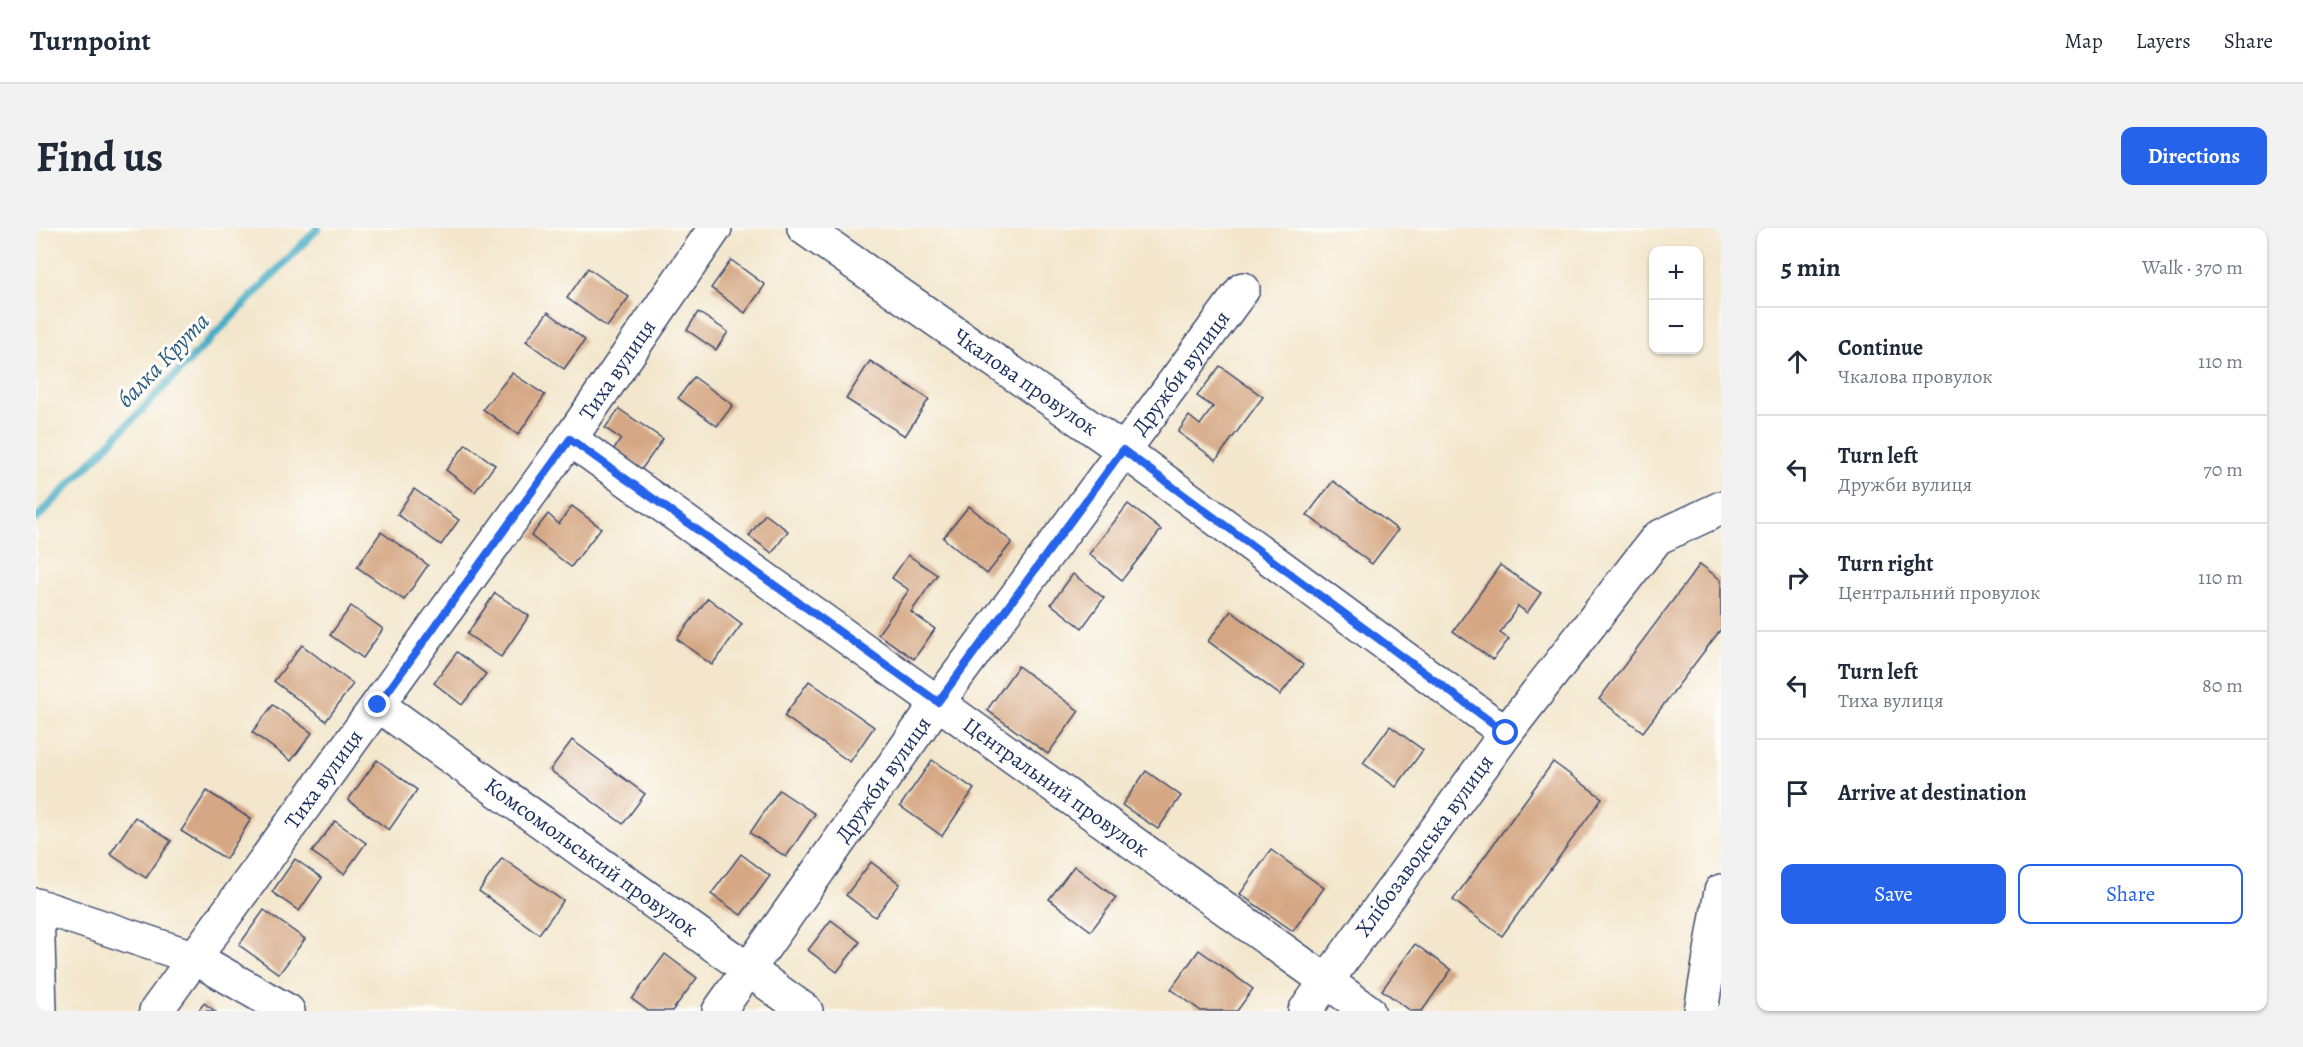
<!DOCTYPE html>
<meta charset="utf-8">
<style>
:root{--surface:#fff;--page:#f2f2f3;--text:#1f2937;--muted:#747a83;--line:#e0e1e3;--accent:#2563eb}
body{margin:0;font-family:Alegreya,serif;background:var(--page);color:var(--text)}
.controls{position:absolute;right:18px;top:18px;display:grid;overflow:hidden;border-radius:12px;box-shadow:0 2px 4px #0004}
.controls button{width:54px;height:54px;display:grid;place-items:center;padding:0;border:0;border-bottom:2px solid var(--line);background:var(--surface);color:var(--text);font:30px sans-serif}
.stop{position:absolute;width:18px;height:18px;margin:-14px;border:4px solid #2563eb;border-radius:50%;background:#fff}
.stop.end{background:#2563eb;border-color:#fff;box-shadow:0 2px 6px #0008}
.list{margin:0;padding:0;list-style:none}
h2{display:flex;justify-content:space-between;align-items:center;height:78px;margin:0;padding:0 24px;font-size:26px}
h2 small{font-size:20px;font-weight:400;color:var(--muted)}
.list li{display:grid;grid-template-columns:39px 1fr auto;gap:18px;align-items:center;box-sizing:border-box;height:108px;padding:0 24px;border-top:2px solid var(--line)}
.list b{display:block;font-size:22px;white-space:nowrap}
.list p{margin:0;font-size:20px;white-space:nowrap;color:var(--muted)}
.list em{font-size:20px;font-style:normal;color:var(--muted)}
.actions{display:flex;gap:12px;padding:18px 24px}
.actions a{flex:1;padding:14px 0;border:2px solid var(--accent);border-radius:12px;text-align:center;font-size:21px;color:var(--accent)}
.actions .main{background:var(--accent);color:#fff}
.icon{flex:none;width:33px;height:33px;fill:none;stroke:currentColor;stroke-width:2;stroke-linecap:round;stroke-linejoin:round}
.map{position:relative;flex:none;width:1685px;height:783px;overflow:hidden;border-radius:12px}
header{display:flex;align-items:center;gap:36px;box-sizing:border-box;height:84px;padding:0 30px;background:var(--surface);border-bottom:2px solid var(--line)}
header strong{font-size:28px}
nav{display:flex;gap:33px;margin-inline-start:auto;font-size:21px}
.intro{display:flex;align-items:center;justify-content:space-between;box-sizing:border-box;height:144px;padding:0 36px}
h1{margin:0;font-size:42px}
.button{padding:15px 27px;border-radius:12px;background:var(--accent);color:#fff;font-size:21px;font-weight:700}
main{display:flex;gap:36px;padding:0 36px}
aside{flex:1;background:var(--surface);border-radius:12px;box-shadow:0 2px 4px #0004}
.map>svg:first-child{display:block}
</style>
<header>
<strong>Turnpoint</strong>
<nav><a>Map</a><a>Layers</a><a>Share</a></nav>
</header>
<div class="intro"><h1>Find us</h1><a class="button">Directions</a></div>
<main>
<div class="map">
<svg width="1685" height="783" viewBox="0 0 1685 783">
<rect width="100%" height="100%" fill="#fdfcf7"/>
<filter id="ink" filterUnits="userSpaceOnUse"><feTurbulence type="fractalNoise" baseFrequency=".0167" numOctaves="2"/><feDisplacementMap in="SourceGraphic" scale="12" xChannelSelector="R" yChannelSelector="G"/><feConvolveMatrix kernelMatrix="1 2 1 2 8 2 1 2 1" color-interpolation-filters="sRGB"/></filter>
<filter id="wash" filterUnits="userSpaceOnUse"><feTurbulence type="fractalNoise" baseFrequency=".008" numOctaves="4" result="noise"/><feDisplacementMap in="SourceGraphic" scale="24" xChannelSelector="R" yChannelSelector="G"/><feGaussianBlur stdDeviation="1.35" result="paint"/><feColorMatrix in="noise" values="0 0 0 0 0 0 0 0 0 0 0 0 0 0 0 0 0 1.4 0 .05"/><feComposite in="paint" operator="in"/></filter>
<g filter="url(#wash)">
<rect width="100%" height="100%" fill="#f3e6cc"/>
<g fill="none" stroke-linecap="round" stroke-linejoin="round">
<path stroke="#45acc4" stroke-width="8" d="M0,291L282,0"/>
</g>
<g id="blocks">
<g fill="#d5a784">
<path d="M695,32L729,57L709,85L675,60Z"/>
<path d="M552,40L593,69L571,99L531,70Z"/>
<path d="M512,84L549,112L528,141L490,113Z"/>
<path d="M662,84L692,104L680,122L651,102Z"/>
<path d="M834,133L893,171L869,208L810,171Z"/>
<path d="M1184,138L1227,169L1180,232L1142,204L1153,188L1164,197L1177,179L1161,168Z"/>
<path d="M476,145L509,167L482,207L447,181Z"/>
<path d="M658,149L697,177L681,198L642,170Z"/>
<path d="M583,181L627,211L605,242L577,222L585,211L569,200Z"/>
<path d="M430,216L459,237L439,264L410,242Z"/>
<path d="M1297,253L1362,302L1336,336L1271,287Z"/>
<path d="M378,261L423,292L405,317L361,286Z"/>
<path d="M1092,276L1125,302L1086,352L1053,326Z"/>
<path d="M536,278L565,300L535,339L495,308L512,286L523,296Z"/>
<path d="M933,278L976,314L951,346L907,310Z"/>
<path d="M729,286L752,303L736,325L713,308Z"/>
<path d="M345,304L392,337L368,372L321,339Z"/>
<path d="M872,327L901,347L875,384L899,401L878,431L842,406L873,362L856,350Z"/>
<path d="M1664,336L1685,352V401L1607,504L1563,471Z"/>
<path d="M1464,337L1505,365L1491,385L1482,378L1464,405L1473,411L1457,432L1417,403Z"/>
<path d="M1037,346L1068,370L1046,400L1015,376Z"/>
<path d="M459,365L493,388L465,429L431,406Z"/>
<path d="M672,370L706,396L676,437L641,411Z"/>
<path d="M315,378L347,401L327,430L294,407Z"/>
<path d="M1195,383L1267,437L1244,467L1172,413Z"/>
<path d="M266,417L317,456L290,493L238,453Z"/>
<path d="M421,424L450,446L426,477L398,455Z"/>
<path d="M982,438L1043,483L1012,526L951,482Z"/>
<path d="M773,453L838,499L814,534L748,488Z"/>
<path d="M237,477L276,505L255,533L216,504Z"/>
<path d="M1354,498L1387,522L1360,559L1327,535Z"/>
<path d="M536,512L609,566L587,596L514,542Z"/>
<path d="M341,532L381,562L353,602L312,572Z"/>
<path d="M896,532L938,561L906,608L864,578Z"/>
<path d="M1517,534L1566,570L1466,708L1417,672Z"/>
<path d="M1110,543L1145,568L1122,601L1086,577Z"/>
<path d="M743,562L779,586L750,629L714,605Z"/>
<path d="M171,563L215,591L190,631L145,603Z"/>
<path d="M99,589L135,613L110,650L74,626Z"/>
<path d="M299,593L330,615L308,646L276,624Z"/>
<path d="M1235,622L1288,660L1257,703L1204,666Z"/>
<path d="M705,626L734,648L705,687L675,666Z"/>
<path d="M466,630L527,673L503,706L443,663Z"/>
<path d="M259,631L286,650L263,683L236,664Z"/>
<path d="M835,634L864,656L839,689L810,667Z"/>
<path d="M1038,638L1080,670L1055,703L1013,671Z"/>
<path d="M228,682L269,711L243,746L203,717Z"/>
<path d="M795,692L824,714L801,744L772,722Z"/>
<path d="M1379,716L1415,742L1386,783H1375L1346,762Z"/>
<path d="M1163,722L1217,761L1201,783H1165L1135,761Z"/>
<path d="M629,726L661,750L636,783H612L596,771Z"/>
<path d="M168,775L179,783H162Z"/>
</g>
</g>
</g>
<g filter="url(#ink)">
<use href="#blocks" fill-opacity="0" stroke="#3b4a6e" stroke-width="1.5"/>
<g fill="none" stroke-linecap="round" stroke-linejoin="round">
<g stroke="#3b4a6e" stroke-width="36">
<g id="minor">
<path id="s1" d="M768,0L1087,222L1470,505"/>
<path id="s2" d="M534,211L1332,783"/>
<path id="s3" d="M342,477L770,783"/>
<path d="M0,677L159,730L252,783"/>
<path d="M1,679L4,783"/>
<path id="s4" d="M120,783L534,211L679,0"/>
<path id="s5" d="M683,783L902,474L1207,61"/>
<path id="s6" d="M1269,783L1470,505L1621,310L1685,280"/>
<path d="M1665,783L1685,663"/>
</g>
</g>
<use href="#minor" stroke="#fff" stroke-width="33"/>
</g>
</g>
<g fill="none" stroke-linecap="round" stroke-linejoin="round" filter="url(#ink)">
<path stroke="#2563eb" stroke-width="8" d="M342,477L534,211L902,474L1087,222L1470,505"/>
</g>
<g text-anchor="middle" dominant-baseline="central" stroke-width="6" stroke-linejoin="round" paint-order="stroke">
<g font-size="22" fill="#1b2f5e" stroke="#fdfcf7">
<text stroke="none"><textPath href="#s4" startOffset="790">Тиха вулиця</textPath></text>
<text stroke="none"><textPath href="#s5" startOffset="788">Дружби вулиця</textPath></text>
<text stroke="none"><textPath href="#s1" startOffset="270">Чкалова провулок</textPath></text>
<text stroke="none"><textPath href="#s4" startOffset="286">Тиха вулиця</textPath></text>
<text stroke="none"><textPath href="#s5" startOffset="284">Дружби вулиця</textPath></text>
<text stroke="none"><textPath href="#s2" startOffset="598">Центральний провулок</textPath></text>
<text stroke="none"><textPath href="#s6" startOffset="204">Хлібозаводська вулиця</textPath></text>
<text stroke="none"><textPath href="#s3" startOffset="262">Комсомольський провулок</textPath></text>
</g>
<g font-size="24" font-style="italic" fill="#2a5b82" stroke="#fdfcf7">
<text transform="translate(127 132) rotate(-46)">балка Крута</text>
</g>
</g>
</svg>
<div class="controls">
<button>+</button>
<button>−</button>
</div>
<div class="stop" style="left:1470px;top:505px"></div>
<div class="stop end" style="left:342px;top:477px"></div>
</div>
<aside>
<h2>5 min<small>Walk · 370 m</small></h2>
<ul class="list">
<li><svg class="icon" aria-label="ahead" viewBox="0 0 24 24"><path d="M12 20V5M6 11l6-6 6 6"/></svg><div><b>Continue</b><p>Чкалова провулок</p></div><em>110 m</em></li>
<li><svg class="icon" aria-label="left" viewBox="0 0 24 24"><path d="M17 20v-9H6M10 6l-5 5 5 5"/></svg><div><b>Turn left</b><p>Дружби вулиця</p></div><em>70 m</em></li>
<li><svg class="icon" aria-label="right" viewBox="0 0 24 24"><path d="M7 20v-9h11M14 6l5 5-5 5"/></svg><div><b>Turn right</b><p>Центральний провулок</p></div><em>110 m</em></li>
<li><svg class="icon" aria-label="left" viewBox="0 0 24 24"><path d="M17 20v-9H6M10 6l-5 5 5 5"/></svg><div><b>Turn left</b><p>Тиха вулиця</p></div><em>80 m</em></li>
<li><svg class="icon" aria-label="arrive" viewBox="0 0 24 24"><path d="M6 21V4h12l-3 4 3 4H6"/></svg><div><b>Arrive at destination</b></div></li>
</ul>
<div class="actions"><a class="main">Save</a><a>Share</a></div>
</aside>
</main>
